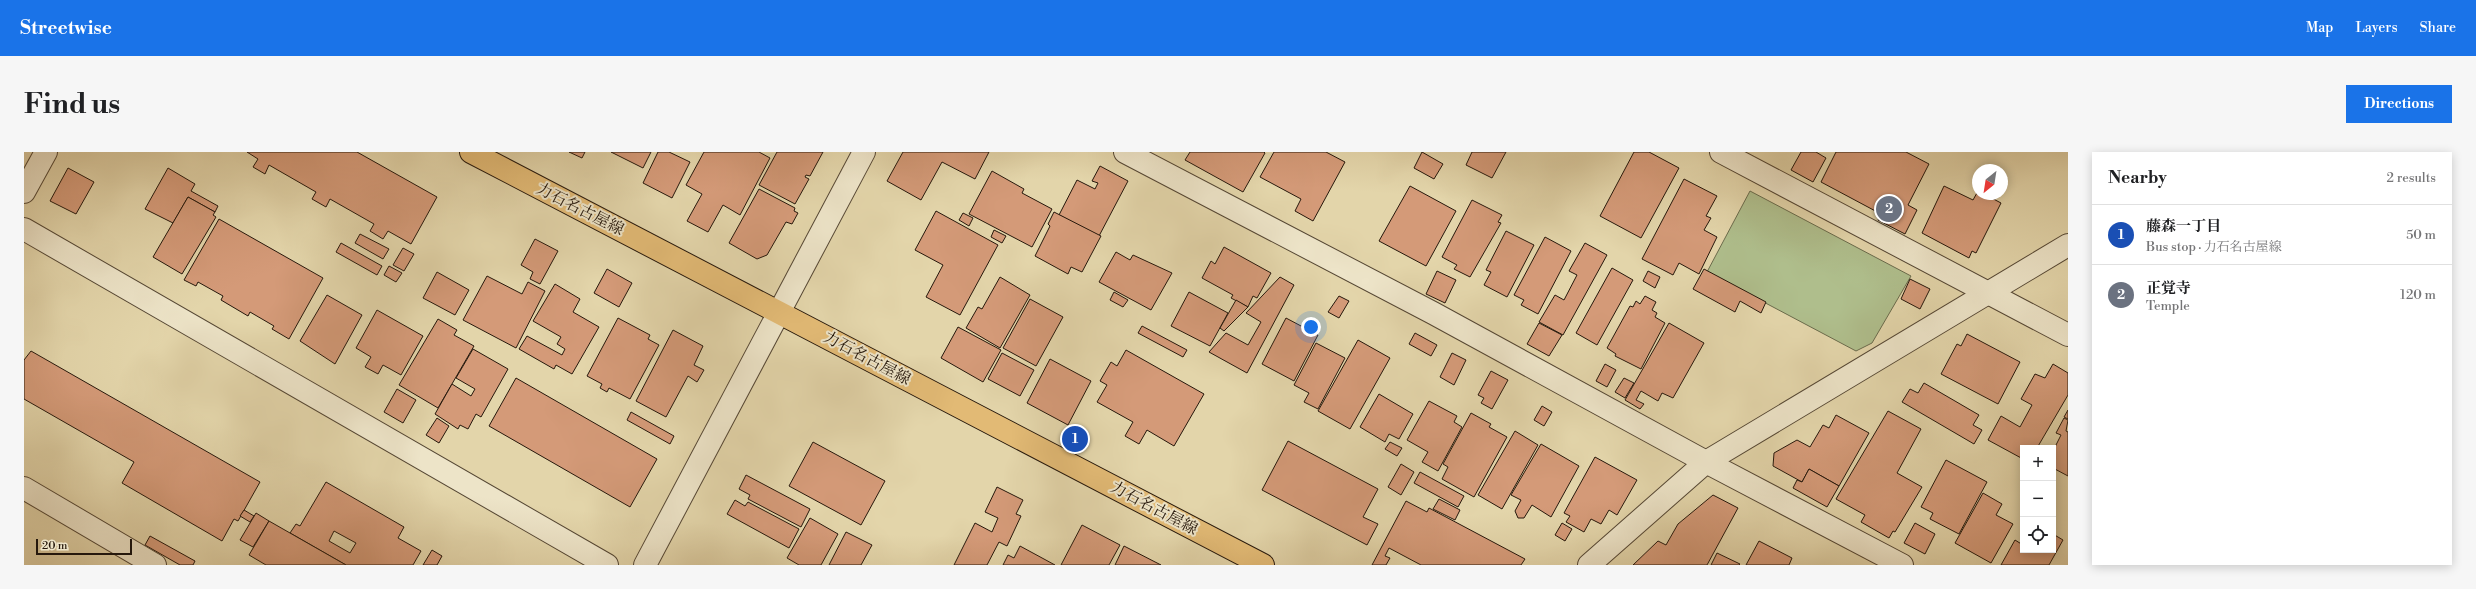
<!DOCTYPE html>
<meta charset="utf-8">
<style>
:root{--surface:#fff;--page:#f6f6f6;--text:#202124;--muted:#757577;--line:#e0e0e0;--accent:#1a73e8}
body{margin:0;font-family:"Libre Bodoni","Noto Serif JP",serif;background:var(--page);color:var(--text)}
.controls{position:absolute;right:12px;bottom:12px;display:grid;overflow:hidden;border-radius:0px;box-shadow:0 2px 10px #0003}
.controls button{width:36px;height:36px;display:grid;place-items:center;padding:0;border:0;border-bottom:1px solid var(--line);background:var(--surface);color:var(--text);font:20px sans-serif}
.compass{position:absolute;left:1948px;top:12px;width:36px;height:36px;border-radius:50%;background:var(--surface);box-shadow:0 2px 10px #0003;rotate:210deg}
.scale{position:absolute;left:12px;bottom:10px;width:96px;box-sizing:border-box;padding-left:4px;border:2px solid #26180c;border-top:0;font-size:11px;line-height:14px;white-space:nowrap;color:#26180c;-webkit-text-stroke:3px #ede4c8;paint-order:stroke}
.you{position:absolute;left:1287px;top:175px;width:14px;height:14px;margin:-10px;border:3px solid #fff;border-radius:50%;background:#1a73e8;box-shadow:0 0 0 6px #1a73e833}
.badge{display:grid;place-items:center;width:26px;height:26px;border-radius:50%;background:var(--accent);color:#fff;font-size:13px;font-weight:700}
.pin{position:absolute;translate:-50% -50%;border:2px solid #fff;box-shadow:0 1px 4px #0006}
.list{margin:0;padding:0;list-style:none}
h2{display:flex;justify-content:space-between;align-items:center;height:52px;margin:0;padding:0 16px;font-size:17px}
h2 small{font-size:13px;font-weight:400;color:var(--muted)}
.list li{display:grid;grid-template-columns:26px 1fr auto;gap:12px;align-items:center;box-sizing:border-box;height:60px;padding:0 16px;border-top:1px solid var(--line)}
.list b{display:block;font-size:15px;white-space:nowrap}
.list p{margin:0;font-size:13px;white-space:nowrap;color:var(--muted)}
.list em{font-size:13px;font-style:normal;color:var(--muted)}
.icon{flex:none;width:22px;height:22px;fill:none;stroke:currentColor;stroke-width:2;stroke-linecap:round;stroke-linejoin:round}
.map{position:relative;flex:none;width:2044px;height:413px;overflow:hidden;border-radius:0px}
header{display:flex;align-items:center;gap:24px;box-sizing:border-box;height:56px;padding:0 20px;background:var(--accent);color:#fff}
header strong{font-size:19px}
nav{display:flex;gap:22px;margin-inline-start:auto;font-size:14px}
.intro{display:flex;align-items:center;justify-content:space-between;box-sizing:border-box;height:96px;padding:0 24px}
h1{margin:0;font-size:28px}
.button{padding:10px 18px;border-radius:0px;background:var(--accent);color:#fff;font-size:14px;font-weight:700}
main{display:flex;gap:24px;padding:0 24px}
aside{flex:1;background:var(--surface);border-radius:0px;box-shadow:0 2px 10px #0003}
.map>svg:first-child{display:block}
</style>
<header>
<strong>Streetwise</strong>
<nav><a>Map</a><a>Layers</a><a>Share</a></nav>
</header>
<div class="intro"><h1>Find us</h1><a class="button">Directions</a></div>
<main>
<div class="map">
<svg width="2044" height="413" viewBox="0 0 2044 413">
<rect width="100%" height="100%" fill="#e3d5aa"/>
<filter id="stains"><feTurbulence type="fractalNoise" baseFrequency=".005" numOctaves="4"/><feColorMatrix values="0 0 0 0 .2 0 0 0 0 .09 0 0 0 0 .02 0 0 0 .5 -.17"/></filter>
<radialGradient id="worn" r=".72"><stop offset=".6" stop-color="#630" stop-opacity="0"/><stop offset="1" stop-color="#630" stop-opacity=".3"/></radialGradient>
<path fill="#afbe8c" stroke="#6a6b4c" d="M1726,39L1887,124L1848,191L1832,199L1683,120Z"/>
<g fill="#d49a78" stroke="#26180c" fill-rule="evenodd">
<path d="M223,0H333L413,45L387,92L364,79L359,87L346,79L350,72L306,47L302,55L288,47L292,40L245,13L241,22L229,15L234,7Z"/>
<path d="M545,0H561L558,6Z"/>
<path d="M587,0H627L619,16Z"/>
<path d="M634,0H645L666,10L648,46L619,31Z"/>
<path d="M680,0H735L746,6L716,63L699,53L684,80L663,69L678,42L662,33Z"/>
<path d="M753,0H799L786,24L782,23L781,25L785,27L771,52L735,33Z"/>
<path d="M879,0H965L951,27L918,10L897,48L863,29Z"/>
<path d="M1166,0H1240L1241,1L1219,40L1161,8Z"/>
<path d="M1250,0H1302L1321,10L1289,69L1271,59L1277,47L1236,25Z"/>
<path d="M1398,0L1419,12L1410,27L1390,16Z"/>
<path d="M1448,0H1482L1468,26L1442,13Z"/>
<path d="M1610,0H1625L1655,16L1617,86L1576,64Z"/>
<path d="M1777,0H1792L1802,6L1789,30L1767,18Z"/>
<path d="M1812,0H1882L1905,12L1884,53L1893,58L1881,82L1854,68L1857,62L1797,30Z"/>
<path d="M1076,14L1104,29L1075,84L1035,63L1053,28L1071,37L1074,31L1068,29Z"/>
<path d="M44,16L70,30L52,62L26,49Z"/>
<path d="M144,16L171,32L167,39L194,54L191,60L164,45L149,71L121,57Z"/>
<path d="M968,19L1000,37L998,41L1028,57L1008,95L945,62Z"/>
<path d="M1660,27L1693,44L1682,64L1687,66L1680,78L1693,85L1675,122L1655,111L1649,123L1618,107Z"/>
<path d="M1386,34L1432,59L1402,114L1355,89Z"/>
<path d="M1920,34L1949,48L1954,39V42H1960L1977,51L1952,101L1948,99L1945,106L1898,81Z"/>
<path d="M735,37L771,56L770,59L774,61L768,72L762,70L743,103L733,107L705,91Z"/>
<path d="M164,45L191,60L189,63L192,65L158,122L129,105Z"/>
<path d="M1448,48L1478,63L1474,70L1477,71L1446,125L1430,117L1433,113L1418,105Z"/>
<path d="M912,59L974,93L936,163L902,145L919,113L891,98Z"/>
<path d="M1030,60L1077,84L1058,120L1047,115L1044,122L1011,104L1026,74L1024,72Z"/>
<path d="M939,61L949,66L945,74L935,68Z"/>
<path d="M195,67L299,126L265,187L248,177L250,174L226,160L224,164L197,148L199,144L174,130L172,134L160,128Z"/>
<path d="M970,78L982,84L978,91L967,85Z"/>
<path d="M1482,79L1510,93L1483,145L1460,133L1467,120L1462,118Z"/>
<path d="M336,82L365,97L359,107L331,91Z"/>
<path d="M1521,85L1547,99L1514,162L1497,153L1500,148L1490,143Z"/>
<path d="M511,87L534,99L516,132L506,127L509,120L497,113Z"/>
<path d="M317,91L358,114L353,123L312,100Z"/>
<path d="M1561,91L1583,103L1539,183L1515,170L1531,143L1540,148L1553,123L1545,119Z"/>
<path d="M1200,95L1247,121L1233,146L1229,144L1224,155L1207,146L1209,143L1178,126L1187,109L1191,112Z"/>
<path d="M379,96L390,102L380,119L369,113Z"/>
<path d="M1092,100L1106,108L1109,103L1148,121L1127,158L1075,130Z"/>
<path d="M365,114L378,121L372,130L360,123Z"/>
<path d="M1588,116L1609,128L1573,193L1552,181Z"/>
<path d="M583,117L608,131L595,155L570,141Z"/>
<path d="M1680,117L1742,150L1737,161L1716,149L1711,160L1669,137Z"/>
<path d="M1413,119L1432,128L1421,151L1402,142Z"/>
<path d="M1624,119L1636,125L1631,136L1619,129Z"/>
<path d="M413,120L445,138L431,163L399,146Z"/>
<path d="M463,124L498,142L504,130L521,139L492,196L439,168Z"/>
<path d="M976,125L1006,143L976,196L942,176L954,155L958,157Z"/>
<path d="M1256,125L1270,133L1223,221L1185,200L1202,181L1224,193L1237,170L1222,161Z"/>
<path d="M1886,127L1906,137L1896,157L1877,147Z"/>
<path d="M531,132L556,147L549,160L575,175L548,222L532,213L530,217L495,197L503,184L538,203L541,197L533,192L537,185L509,169Z"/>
<path d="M1090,140L1104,148L1099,155L1086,148Z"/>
<path d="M1165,140L1204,161L1186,194L1147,174Z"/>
<path d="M303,143L338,163L311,212L276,189Z"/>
<path d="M1315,144L1325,149L1315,166L1304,160Z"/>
<path d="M1621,144L1632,150L1628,158L1633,161L1631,165L1641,171L1617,217L1591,204L1592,202L1583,196L1606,154L1609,155L1612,149L1616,152Z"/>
<path d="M1006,147L1039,165L1012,214L979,196Z"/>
<path d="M1212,148L1224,155L1200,179L1196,176Z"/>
<path d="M353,158L399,184L377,223L359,213L354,222L341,215L347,205L332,196Z"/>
<path d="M594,166L626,183L624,187L635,193L606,247L585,236L583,240L576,236L578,232L563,224Z"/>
<path d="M1262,166L1294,183L1270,229L1238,212Z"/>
<path d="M414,167L433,178L430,183L450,194L414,256L375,233Z"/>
<path d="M1515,171L1538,183L1525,204L1503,192Z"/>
<path d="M1645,171L1680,191L1649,246L1638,241L1634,249L1617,239L1612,248L1620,252L1616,257L1601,248Z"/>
<path d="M1118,174L1163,198L1159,205L1114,181Z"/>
<path d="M934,175L977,198L959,230L917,206Z"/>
<path d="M649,178L679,194L670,213L680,218L673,230L664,224L642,265L612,249Z"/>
<path d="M1391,181L1413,193L1407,204L1385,192Z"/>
<path d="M1943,182L1996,210L1974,252L1917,222L1933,192L1937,194Z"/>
<path d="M1334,188L1366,206L1326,277L1294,259Z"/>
<path d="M1292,191L1321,206L1294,257L1280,250L1285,241L1270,233Z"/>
<path d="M449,197L484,217L457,265L452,262L444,277L436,273L434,277L411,262L428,232L447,244L451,237L432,226Z"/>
<path d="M1102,198L1180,242L1150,294L1123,278L1115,292L1101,284L1109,270L1073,250L1083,233L1076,229L1087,210L1093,214Z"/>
<path d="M7,199L236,330L214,369L210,367L198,389L98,331L110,310L0,247V208Z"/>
<path d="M978,201L1010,218L996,244L964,227Z"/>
<path d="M1428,201L1442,208L1430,233L1416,225Z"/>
<path d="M1026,207L1067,229L1044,273L1003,251Z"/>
<path d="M1581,212L1592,218L1583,235L1572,229Z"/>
<path d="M2029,212L2044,221V243L2013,296H1999V307L1964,288L1977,264L1996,275L2008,253L1997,247L2011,222L2021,226Z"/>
<path d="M1467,219L1484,228L1468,257L1457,251L1460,246L1454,243Z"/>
<path d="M492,226L633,307L606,355L465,274Z"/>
<path d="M1600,226L1610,231L1601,246L1591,240Z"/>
<path d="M1900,231L1955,263L1949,273L1958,278L1950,292L1878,250L1886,237L1894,241Z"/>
<path d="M373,237L392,248L379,271L360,260Z"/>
<path d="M1355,242L1389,262L1375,287L1365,282L1361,290L1336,275Z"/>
<path d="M1405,249L1433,264L1430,270L1438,275L1414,319L1398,310L1404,300L1383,288Z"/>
<path d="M1518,254L1528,260L1520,274L1510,268Z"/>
<path d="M2044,258V267L2040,265Z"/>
<path d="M1864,259L1897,277L1873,321L1898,335L1871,380L1869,379L1865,386L1837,370L1841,363L1812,347Z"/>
<path d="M607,260L650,284L646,292L603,268Z"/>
<path d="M1447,261L1467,272L1465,275L1483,285L1450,345L1418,327L1424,315L1419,312Z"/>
<path d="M1812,263L1845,281L1815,334L1785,317L1778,330L1749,314L1750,301L1773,288L1786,295L1799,273L1805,276Z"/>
<path d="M413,266L425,274L415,291L402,283Z"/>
<path d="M2040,266L2044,268L2042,279L2044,280V324L2029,316V299L2037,283L2032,281Z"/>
<path d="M1491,279L1514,293L1478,357L1454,343Z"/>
<path d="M1264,289L1354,337L1339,365L1354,372L1343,393L1238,338Z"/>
<path d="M789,290L861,329L837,373L765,334Z"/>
<path d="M1366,290L1378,296L1373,304L1361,297Z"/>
<path d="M1517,292L1555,314L1527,365L1508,353L1500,366H1494L1491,359L1497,348L1487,343Z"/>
<path d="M1571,305L1613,328L1593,363L1585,358L1577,372L1567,367L1560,380L1542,370L1546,364L1540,361Z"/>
<path d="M1922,308L1963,330L1935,382L1906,367L1909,361L1897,355Z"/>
<path d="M1377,312L1390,320L1377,343L1364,335Z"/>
<path d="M1785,317L1815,334L1803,355L1769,336L1773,328L1778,330Z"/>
<path d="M1396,320L1440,344L1434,355L1390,331Z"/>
<path d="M722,323L786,357L777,375L724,347L726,343L715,337Z"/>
<path d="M302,330L380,375L374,386L397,399L389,413H322L266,381L272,372L276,374ZM310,379L332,391L326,401L305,389Z"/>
<path d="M973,335L999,348L992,362L997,364L983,394L975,390L963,413H930L951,371L968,380L974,366L961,360Z"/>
<path d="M1959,341L1978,352L1972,363L1989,372L1967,411L1931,391Z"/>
<path d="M1689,343L1714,356L1683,413H1609L1634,389L1642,393L1654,372Z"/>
<path d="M1415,347L1436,358L1431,368L1409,357Z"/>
<path d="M711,348L721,354L724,350L775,377L765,396L703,362Z"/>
<path d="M1382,349L1403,360L1405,356L1501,407L1497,413H1397L1365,396L1361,404L1366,406L1362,413H1348Z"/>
<path d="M220,358L230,364L226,370L216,364Z"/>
<path d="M232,361L245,369L229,395L216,388Z"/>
<path d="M786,366L814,382L797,413H775L763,406Z"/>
<path d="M245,369L322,413H242L225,403Z"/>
<path d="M1538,371L1548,377L1541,389L1531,383Z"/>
<path d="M1891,371L1911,382L1901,402L1880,391Z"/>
<path d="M1058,373L1096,393L1085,413H1037Z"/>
<path d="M822,380L848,393L837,413H805Z"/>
<path d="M2029,382L2039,388L2025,413H1977L1991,388L1999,393V398H2029Z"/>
<path d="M126,384L171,409L169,413H156L121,393Z"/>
<path d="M1735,389L1768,406L1765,413H1722Z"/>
<path d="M996,394L1031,413H979L984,403L990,406Z"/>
<path d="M1100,394L1137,413H1091Z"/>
<path d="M408,398L418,404L413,413H399Z"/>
<path d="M1693,401L1716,412L1715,413H1687Z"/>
</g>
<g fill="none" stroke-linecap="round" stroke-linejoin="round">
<g stroke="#554734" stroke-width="24">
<g id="minor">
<path d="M1101,0L1409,161L1682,310L1878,413"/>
<path d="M1697,0L2044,183"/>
<path d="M0,40L22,0"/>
<path d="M0,77L583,413"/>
<path d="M0,336L131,413"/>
<path d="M621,413L840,0"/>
<path d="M1565,413L1682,310L2044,93"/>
</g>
</g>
<g stroke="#26180c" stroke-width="24">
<path id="major" d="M447,0L1239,413"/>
</g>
<use href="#minor" stroke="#ede4c8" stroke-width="22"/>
<use href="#major" stroke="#e2ba75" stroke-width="22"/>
</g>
<g text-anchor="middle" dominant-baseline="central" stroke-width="4" stroke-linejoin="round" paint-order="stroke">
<g font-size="16" fill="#26180c" stroke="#ede4c8">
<text transform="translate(556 57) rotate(27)">力石名古屋線</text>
<text transform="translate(843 206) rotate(28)">力石名古屋線</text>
<text transform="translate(1130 356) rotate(28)">力石名古屋線</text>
</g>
</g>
<rect width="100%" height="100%" filter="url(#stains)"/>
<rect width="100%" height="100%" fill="url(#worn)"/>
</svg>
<div class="controls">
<button>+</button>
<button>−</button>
<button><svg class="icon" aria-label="locate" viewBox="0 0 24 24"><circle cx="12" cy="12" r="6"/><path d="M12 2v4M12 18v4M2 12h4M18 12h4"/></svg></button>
</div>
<svg class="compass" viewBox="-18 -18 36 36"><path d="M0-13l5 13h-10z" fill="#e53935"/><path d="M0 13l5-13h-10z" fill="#757577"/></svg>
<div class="scale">20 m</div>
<div class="you"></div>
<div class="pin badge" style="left:1051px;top:287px;background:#1a4fb4">1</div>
<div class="pin badge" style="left:1865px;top:57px;background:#6b7280">2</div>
</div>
<aside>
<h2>Nearby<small>2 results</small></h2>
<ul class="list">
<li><span class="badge" style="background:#1a4fb4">1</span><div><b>藤森一丁目</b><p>Bus stop · 力石名古屋線</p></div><em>50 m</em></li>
<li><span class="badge" style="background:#6b7280">2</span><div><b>正覚寺</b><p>Temple</p></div><em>120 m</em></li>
</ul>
</aside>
</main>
